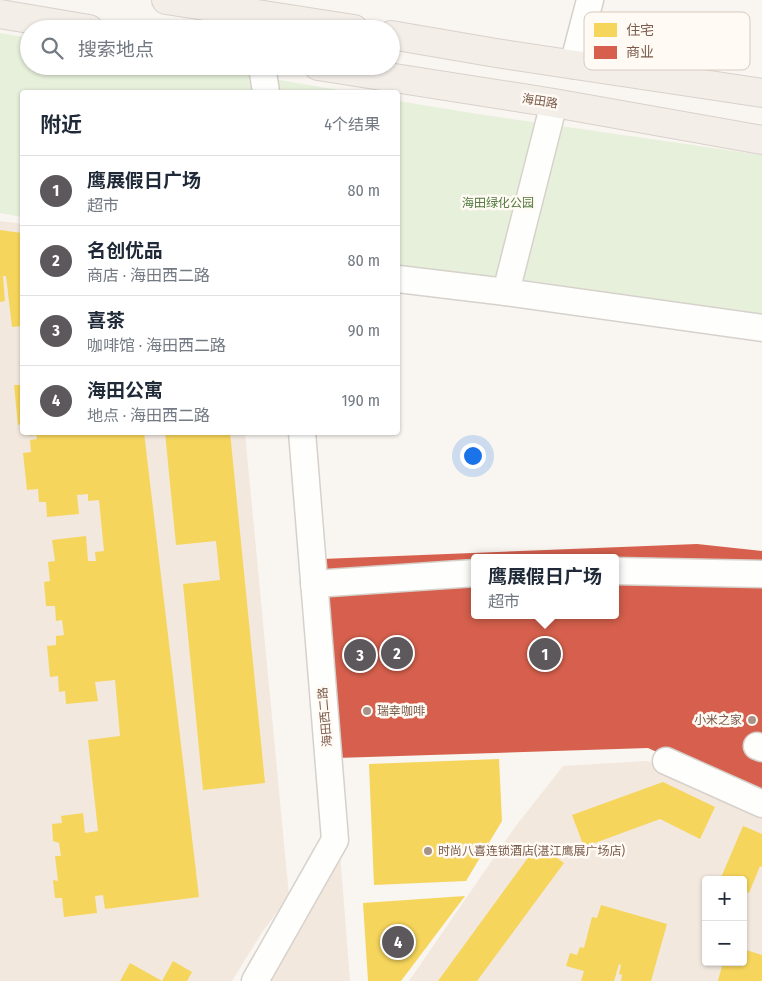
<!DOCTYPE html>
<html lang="zh">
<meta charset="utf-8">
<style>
:root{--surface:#fff;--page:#f6f6f7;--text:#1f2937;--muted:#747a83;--line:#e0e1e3;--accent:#5c585b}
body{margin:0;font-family:"Fira Sans Condensed","Noto Sans SC",sans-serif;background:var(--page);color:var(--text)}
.controls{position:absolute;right:15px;bottom:15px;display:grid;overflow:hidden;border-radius:5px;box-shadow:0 1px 4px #0004}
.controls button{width:45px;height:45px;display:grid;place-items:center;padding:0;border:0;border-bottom:1px solid var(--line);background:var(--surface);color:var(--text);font:25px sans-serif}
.you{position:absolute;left:472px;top:455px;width:18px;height:18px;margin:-12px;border:4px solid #fff;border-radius:50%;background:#1a73e8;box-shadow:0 0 0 8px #1a73e833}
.badge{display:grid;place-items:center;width:32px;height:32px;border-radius:50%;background:var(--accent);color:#fff;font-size:16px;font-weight:700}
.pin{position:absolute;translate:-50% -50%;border:2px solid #fff;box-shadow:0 1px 5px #0006}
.popup{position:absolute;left:471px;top:554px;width:148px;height:65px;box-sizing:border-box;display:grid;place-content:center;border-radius:5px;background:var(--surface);filter:drop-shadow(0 1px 4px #0005);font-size:16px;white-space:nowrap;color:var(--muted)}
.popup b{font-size:19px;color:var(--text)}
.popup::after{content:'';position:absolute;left:50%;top:100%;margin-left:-10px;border:10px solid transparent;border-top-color:var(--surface)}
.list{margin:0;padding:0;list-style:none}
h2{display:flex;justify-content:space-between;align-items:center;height:65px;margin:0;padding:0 20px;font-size:21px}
h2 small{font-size:16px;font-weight:400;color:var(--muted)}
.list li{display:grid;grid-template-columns:32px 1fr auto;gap:15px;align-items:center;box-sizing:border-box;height:70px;padding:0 20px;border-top:1px solid var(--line)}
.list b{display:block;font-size:19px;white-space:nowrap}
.list p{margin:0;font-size:16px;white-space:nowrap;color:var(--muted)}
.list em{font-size:16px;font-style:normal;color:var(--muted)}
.icon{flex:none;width:28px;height:28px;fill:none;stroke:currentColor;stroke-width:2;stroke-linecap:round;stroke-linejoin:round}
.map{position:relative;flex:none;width:762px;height:981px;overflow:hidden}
.search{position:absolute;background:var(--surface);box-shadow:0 1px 4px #0004;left:20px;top:20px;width:380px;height:55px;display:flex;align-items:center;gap:12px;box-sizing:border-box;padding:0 18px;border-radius:28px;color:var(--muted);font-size:19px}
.panel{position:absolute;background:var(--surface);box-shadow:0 1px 4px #0004;left:20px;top:90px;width:380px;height:345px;border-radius:5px}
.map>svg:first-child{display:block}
</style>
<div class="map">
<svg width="762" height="981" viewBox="0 0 762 981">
<rect width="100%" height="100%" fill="#f9f5f0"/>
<g fill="#f2e8de" fill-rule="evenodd">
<path d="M0,221L22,224V432L245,433L289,896L261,934L232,981H0Z"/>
<path d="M647,761L683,773L762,810V981H409L515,827L563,766ZM706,880H743V962H706Z"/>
<path d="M340,852L350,981H265Z"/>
</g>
<g fill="#e7f0db">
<path d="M0,33L29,38V66H196L350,92H22V217L0,213Z"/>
<path d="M398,101L484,115L762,155V326L398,276Z"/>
</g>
<g fill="#f6d55c">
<path d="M0,230L22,233V326L12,327L6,276H3L5,301L0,302Z"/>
<path d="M14,385H22V424L18,425Z"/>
<path d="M29,432H144L199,897L105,909L103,895L95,896L97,913L64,917L62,898H55L53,880L58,881L55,856H61L59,843L53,841L52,824L62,823L61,816L83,813L85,833L98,831L88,740L120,736L115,680L95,682L98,701L66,704L65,691L59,692L58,676L50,677L47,646L56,645V636L64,635L62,620L56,621L55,606H46L44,582L50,581L48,562L55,561L52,540L86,536L88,561H96L95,552L104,551L99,500L88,501V494L77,495L79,514L47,517L46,502H39L38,489L27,490L23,453L31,452L30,440L37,439L36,435L30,436Z"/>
<path d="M165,432H230L265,783L203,790L183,584L220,580L216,541L176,545Z"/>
<path d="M499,759L502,821L466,881L374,885L369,764Z"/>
<path d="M663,782L715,807L700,839L660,819L584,847L572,815Z"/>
<path d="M743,826L762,834V867L760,866L749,893L743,890V880H720Z"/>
<path d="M538,844L564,863L477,981H438Z"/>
<path d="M465,896L401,981H368L363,903Z"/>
<path d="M601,905L667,924L651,981H621L622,975L619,974L621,965L619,964L614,981H581L584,971L566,966L570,953L577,955L580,947L584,948L592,917L597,918Z"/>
<path d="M743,949L762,955V981H718L723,962H743Z"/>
<path d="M173,961L192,972L187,981H162Z"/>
<path d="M130,963L162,981H120Z"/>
</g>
<path fill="#d6604d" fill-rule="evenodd" d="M697,544L762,551V800L648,748L336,758L322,559ZM475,558H615V615H475Z"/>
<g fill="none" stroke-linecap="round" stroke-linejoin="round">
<g stroke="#d7d1cb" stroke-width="29">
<g id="minor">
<path d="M573,65L590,0"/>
<path d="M262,66L266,92"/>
<path d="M398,279L506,292L762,328"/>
<path d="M506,292L554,103"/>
<path d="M615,571L762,574"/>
<path d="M314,584L475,573"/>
<path d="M757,746L762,748"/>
<path d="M666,761L762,804"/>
<path d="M255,981L335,840L302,432"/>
</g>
</g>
<g stroke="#dad1cc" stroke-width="30">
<g id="major">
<path d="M166,0L354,29"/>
<path d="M0,14L89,29"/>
<path d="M391,35L496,53L762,93"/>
<path d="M318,66L554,103L762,140"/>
</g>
</g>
<use href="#minor" stroke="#fefefd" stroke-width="26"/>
<use href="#major" stroke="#f3eee8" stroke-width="28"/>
</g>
<g fill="#a69286" stroke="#fffaf3" stroke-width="2">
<circle cx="367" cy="711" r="5"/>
<circle cx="752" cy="720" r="5"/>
<circle cx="428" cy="851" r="5"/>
</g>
<g text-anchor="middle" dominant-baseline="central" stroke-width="5" stroke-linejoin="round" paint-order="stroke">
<g font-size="12" fill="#7a5c4d" stroke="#fffaf3">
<text transform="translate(540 101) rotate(9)">海田路</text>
<text transform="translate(325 717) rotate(-95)">海田西二路</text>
</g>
<g font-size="12" fill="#537a41" stroke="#fffaf3">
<text x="498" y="203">海田绿化公园</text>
</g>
<g font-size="12" fill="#7a5c4d" stroke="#fffaf3" text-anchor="start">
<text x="377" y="711">瑞幸咖啡</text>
<text x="742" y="720" text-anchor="end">小米之家</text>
<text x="438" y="851">时尚八喜连锁酒店(湛江鹰展广场店)</text>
</g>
</g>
<rect x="584" y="12" width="166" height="58" rx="8" fill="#fffaf3" stroke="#d7cbc1" stroke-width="1"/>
<rect x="594" y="23" width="23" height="14" fill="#f6d55c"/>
<rect x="594" y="46" width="23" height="13" fill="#d6604d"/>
<g font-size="14" fill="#7a5c4d">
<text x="626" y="35">住宅</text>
<text x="626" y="57">商业</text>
</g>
</svg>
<div class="controls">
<button>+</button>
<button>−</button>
</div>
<div class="you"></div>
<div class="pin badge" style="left:545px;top:654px">1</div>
<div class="popup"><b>鹰展假日广场</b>超市</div>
<div class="pin badge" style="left:397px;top:653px">2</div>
<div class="pin badge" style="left:360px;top:655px">3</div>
<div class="pin badge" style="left:398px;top:942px">4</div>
<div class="search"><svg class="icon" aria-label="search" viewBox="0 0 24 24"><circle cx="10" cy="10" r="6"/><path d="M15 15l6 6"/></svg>搜索地点</div>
<section class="panel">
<h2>附近<small>4个结果</small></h2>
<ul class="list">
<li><span class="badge">1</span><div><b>鹰展假日广场</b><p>超市</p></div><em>80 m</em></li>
<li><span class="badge">2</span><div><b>名创优品</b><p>商店 · 海田西二路</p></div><em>80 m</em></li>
<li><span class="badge">3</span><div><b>喜茶</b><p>咖啡馆 · 海田西二路</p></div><em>90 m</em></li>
<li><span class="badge">4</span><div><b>海田公寓</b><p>地点 · 海田西二路</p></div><em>190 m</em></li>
</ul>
</section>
</div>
